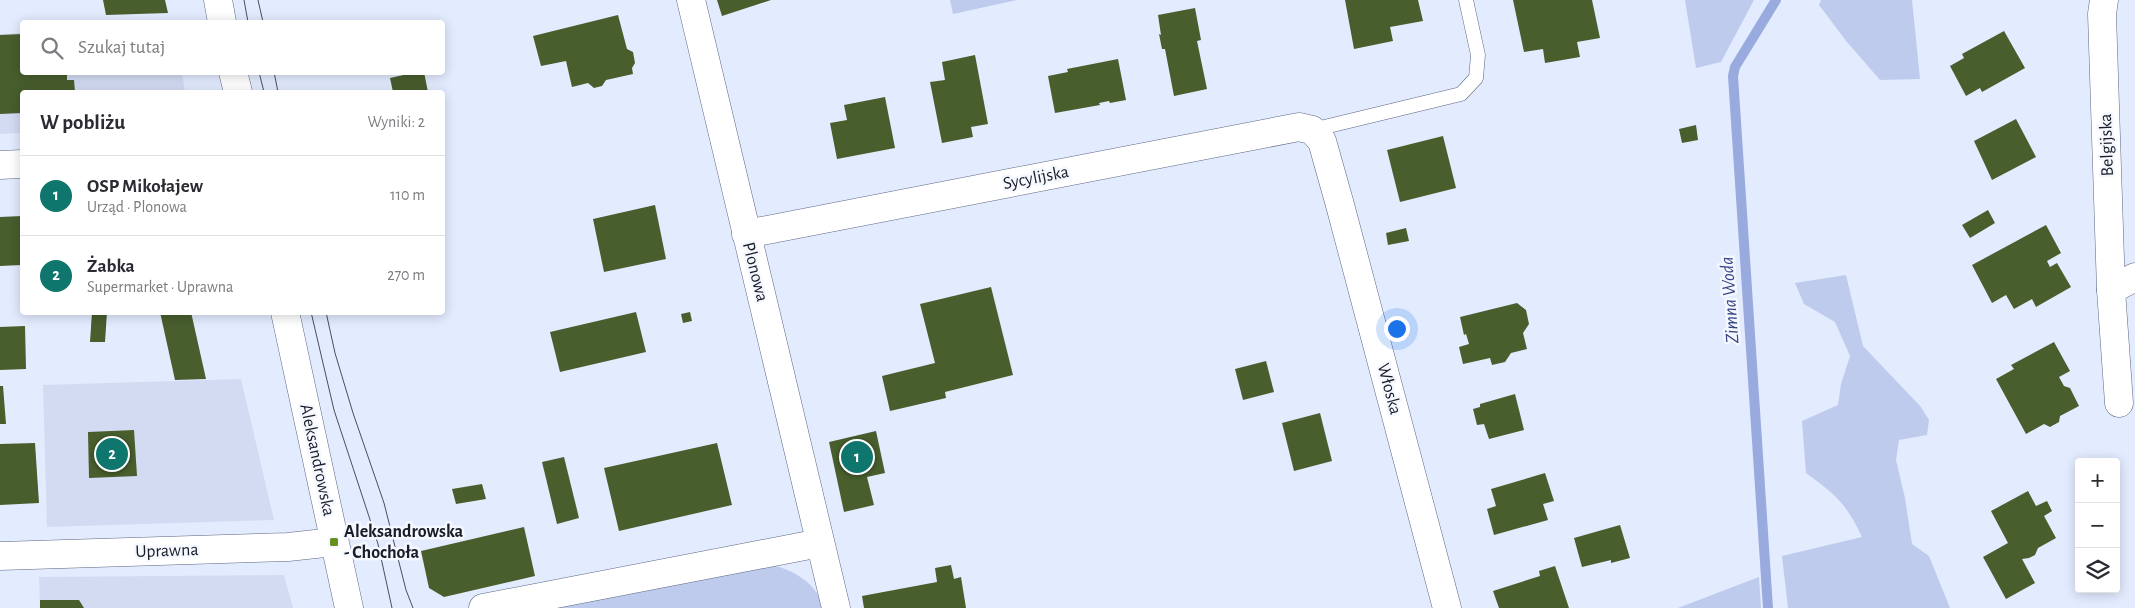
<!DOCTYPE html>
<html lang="pl">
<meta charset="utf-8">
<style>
:root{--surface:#fff;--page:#f2f2f3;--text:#2b2b33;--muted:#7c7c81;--line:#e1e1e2;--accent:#0f766e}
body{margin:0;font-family:"Alegreya Sans",sans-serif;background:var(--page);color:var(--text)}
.controls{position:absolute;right:15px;bottom:15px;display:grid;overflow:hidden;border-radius:5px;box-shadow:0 2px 12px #0003}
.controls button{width:45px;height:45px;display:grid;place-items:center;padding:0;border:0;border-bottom:1px solid var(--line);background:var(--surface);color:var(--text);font:25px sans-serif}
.you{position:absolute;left:1396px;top:328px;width:18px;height:18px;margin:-12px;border:4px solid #fff;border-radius:50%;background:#1a73e8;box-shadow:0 0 0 8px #1a73e833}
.badge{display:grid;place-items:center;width:32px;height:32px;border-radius:50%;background:var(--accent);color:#fff;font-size:16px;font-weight:700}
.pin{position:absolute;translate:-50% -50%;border:2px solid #fff;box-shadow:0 1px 5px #0006}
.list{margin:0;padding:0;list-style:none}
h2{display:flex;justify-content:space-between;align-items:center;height:65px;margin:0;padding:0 20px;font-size:21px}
h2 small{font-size:16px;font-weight:400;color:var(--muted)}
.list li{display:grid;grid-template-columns:32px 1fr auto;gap:15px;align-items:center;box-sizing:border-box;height:80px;padding:0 20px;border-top:1px solid var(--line)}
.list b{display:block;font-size:19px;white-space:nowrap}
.list p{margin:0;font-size:16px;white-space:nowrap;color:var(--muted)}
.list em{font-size:16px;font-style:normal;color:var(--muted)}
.icon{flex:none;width:28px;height:28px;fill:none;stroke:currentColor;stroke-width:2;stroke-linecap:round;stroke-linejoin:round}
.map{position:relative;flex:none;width:2135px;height:608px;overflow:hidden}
.search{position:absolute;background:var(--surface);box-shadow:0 2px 12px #0003;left:20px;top:20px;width:425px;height:55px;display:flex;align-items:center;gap:12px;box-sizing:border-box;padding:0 18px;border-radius:5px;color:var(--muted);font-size:19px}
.panel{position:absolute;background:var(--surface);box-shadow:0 2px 12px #0003;left:20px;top:90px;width:425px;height:225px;border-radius:5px}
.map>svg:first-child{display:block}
</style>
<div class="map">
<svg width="2135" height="608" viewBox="0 0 2135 608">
<rect width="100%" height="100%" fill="#e3ebff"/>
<g fill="#d3dbf3">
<path d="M22,33V72L182,73L185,92H22V133L0,134V34Z"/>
<path d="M241,379L274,520L47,527L43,385Z"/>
<path d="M284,575L293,608H40L39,577Z"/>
</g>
<g fill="#bfcbec">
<path d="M950,0H1017L953,14Z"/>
<path d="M1685,0H1754L1721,62L1696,68Z"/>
<path d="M1821,0H1912L1920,79L1880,80L1847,42L1819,5Z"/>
<path d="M1846,275L1863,346L1921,407L1929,420L1927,435L1899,440L1896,460L1905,498L1912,544L1929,556L1950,608H1788L1782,556L1862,537C1846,503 1836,495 1806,473L1802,421L1838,405L1841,384L1850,356L1835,322L1804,304L1795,283Z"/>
<path d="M772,565C795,571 817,583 823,608H541Z"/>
<path d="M1759,577L1761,608H1678Z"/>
</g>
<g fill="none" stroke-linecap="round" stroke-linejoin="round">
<path stroke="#99aade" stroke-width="10" d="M1768,608L1733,76L1735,67L1776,0"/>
</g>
<g fill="#485e2d">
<path d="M103,0H165L168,13L106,15Z"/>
<path d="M717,0H771L722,16Z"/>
<path d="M1345,0H1418L1423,21L1390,27L1393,41L1354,49Z"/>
<path d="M1513,0H1592L1600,38L1577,42L1580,57L1545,63L1543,49L1524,52Z"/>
<path d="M1195,8L1201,40L1197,41L1207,89L1174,96L1165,49H1162L1159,34L1161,35L1158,15Z"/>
<path d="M618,15L627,49L633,52L635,63L632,68L633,74L606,80L602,86L594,88L588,83L572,87L566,61L541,66L533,36Z"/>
<path d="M2004,31L2025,68L1982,92L1980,88L1966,96L1950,66L1964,58L1962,54Z"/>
<path d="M22,34V72H67V80H74L75,92H22V113L0,114V35Z"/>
<path d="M975,55L988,124L971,127L973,137L942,143L930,82L945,80L942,62Z"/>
<path d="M1118,59L1126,100L1110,103L1109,101L1099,103L1100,105L1055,113L1048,76L1068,72L1067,69Z"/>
<path d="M417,72H424L428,92H393L390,78Z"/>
<path d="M885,97L895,148L837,159L830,123L847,120L844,105Z"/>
<path d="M2016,119L2036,157L1992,180L1974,141Z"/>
<path d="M1696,125L1698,140L1682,143L1679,129Z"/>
<path d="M1443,136L1456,188L1400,202L1387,150Z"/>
<path d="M655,205L666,259L604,272L593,219Z"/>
<path d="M1988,210L1995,223L1970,238L1962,225Z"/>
<path d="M22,216V265L0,266V217Z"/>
<path d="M2046,225L2061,253L2047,261L2050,267L2057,263L2071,287L2036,307L2032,299L2014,309L2006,295L1992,303L1972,265Z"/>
<path d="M1406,228L1409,241L1388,245L1386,233Z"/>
<path d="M991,287L1013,375L945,392L946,398L890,411L882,376L935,363L920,304Z"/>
<path d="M1517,303L1526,310L1529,324L1523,333L1527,349L1511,353L1505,362L1492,365L1490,358L1463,364L1459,347L1469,344L1466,334L1464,335L1460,317Z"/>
<path d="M92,312H107L105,342H90Z"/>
<path d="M160,312H191L206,379L175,380Z"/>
<path d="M636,312L646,352L560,372L550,332Z"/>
<path d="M690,312L692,321L683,323L681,314Z"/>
<path d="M25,326L26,369L0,370V327Z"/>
<path d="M2054,342L2070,371L2059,377L2064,386L2070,388L2079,406L2060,416L2059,422L2050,427L2044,424L2026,434L1996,379L2014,369L2011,365Z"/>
<path d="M1266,361L1274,392L1243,400L1235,369Z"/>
<path d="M0,386H3L6,424H0Z"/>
<path d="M1515,394L1524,430L1489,439L1484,424L1477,425L1473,409L1480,407V404Z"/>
<path d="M1320,413L1332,461L1294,471L1282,423Z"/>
<path d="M134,430L137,476L89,478L88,432Z"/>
<path d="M876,431L885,473L867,477L874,505L844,512L829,442Z"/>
<path d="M35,443L39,503L0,505V444Z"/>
<path d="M717,443L732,505L619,531L604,468Z"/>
<path d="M564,457L579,518L557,524L542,462Z"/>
<path d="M1545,473L1554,501L1543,504L1548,520L1494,535L1487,509L1496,506L1491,489Z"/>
<path d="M482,484L486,499L456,504L452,489Z"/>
<path d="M2028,491L2036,506L2047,501L2052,511L2044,516L2056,538L2038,548L2035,555L2029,558L2022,559L2035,583L2006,599L1983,557L2008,543L1991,511Z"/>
<path d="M1620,525L1630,558L1611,563V560L1582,567L1574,538Z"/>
<path d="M524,527L535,576L444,597L429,588L421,551Z"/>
<path d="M951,565L954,579L961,577L966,608H864L862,596L937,582L935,568Z"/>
<path d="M1555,566L1569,608H1499L1493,591L1540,576L1539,571Z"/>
<path d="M40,600H79L84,608H40Z"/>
</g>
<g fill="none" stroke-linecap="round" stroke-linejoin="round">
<g stroke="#5c6683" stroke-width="15">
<path id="lane" d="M1312,130L1461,94L1476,78L1478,55L1466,0"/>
</g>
<g stroke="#5c6683" stroke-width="29">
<g id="street">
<path d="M691,0L836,608"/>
<path d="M2104,0L2102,14L2111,290L2135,277"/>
<path d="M0,165L22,164"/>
<path d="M746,234L1299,127L1312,130L1322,141L1340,205L1447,608"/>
<path d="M2111,290L2119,403"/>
<path d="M0,556L288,547L334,542"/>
<path d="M483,608L820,543"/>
</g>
</g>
<g stroke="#5c6683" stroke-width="29">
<g id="secondary">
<path d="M218,0L222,22"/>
<path d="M233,72L238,92"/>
<path d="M285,312L349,608"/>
</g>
</g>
<use href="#lane" stroke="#fff" stroke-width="14"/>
<use href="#street" stroke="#fff" stroke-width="28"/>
<use href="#secondary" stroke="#fff" stroke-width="28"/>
<g stroke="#494e5b" stroke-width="1">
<path d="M244,0L248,22"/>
<path d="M258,0L263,22"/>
<path d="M259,72L264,92"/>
<path d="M274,72L278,92"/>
<path d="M311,312L334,410L378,544L392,608"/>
<path d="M326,312L335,353L353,413L384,503L406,590L413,608"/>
</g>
</g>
<rect fill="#658f1f" stroke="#f6f8ff" stroke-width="2" x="329" y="537" width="10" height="10" rx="2.5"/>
<g text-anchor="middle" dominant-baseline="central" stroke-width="5" stroke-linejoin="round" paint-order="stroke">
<g font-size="18" fill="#191d28" stroke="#f6f8ff">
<text transform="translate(2107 145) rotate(-92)">Belgijska</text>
<text transform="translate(1036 178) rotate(-11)">Sycylijska</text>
<text transform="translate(755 272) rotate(76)">Plonowa</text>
<text transform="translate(1389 389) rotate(75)">Włoska</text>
<text transform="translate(317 460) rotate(78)">Aleksandrowska</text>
<text transform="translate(167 551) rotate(-2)">Uprawna</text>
</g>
<g font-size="18" font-weight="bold" fill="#191d28" stroke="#f6f8ff" text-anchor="start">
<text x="344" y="532">Aleksandrowska<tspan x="344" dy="21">- Chochoła</tspan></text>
</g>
<g font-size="19" font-style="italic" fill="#364685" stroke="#f6f8ff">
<text transform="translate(1730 300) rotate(-94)">Zimna Woda</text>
</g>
</g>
</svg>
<div class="controls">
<button>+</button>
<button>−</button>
<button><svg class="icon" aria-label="layers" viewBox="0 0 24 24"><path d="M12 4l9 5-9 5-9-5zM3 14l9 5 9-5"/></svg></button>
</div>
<div class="you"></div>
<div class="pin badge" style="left:857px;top:457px">1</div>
<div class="pin badge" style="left:112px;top:454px">2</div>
<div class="search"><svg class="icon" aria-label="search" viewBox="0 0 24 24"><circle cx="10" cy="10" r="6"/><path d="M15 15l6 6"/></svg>Szukaj tutaj</div>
<section class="panel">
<h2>W pobliżu<small>Wyniki: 2</small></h2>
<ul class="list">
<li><span class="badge">1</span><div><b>OSP Mikołajew</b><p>Urząd · Plonowa</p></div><em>110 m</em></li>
<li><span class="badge">2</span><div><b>Żabka</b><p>Supermarket · Uprawna</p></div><em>270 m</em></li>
</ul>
</section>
</div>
